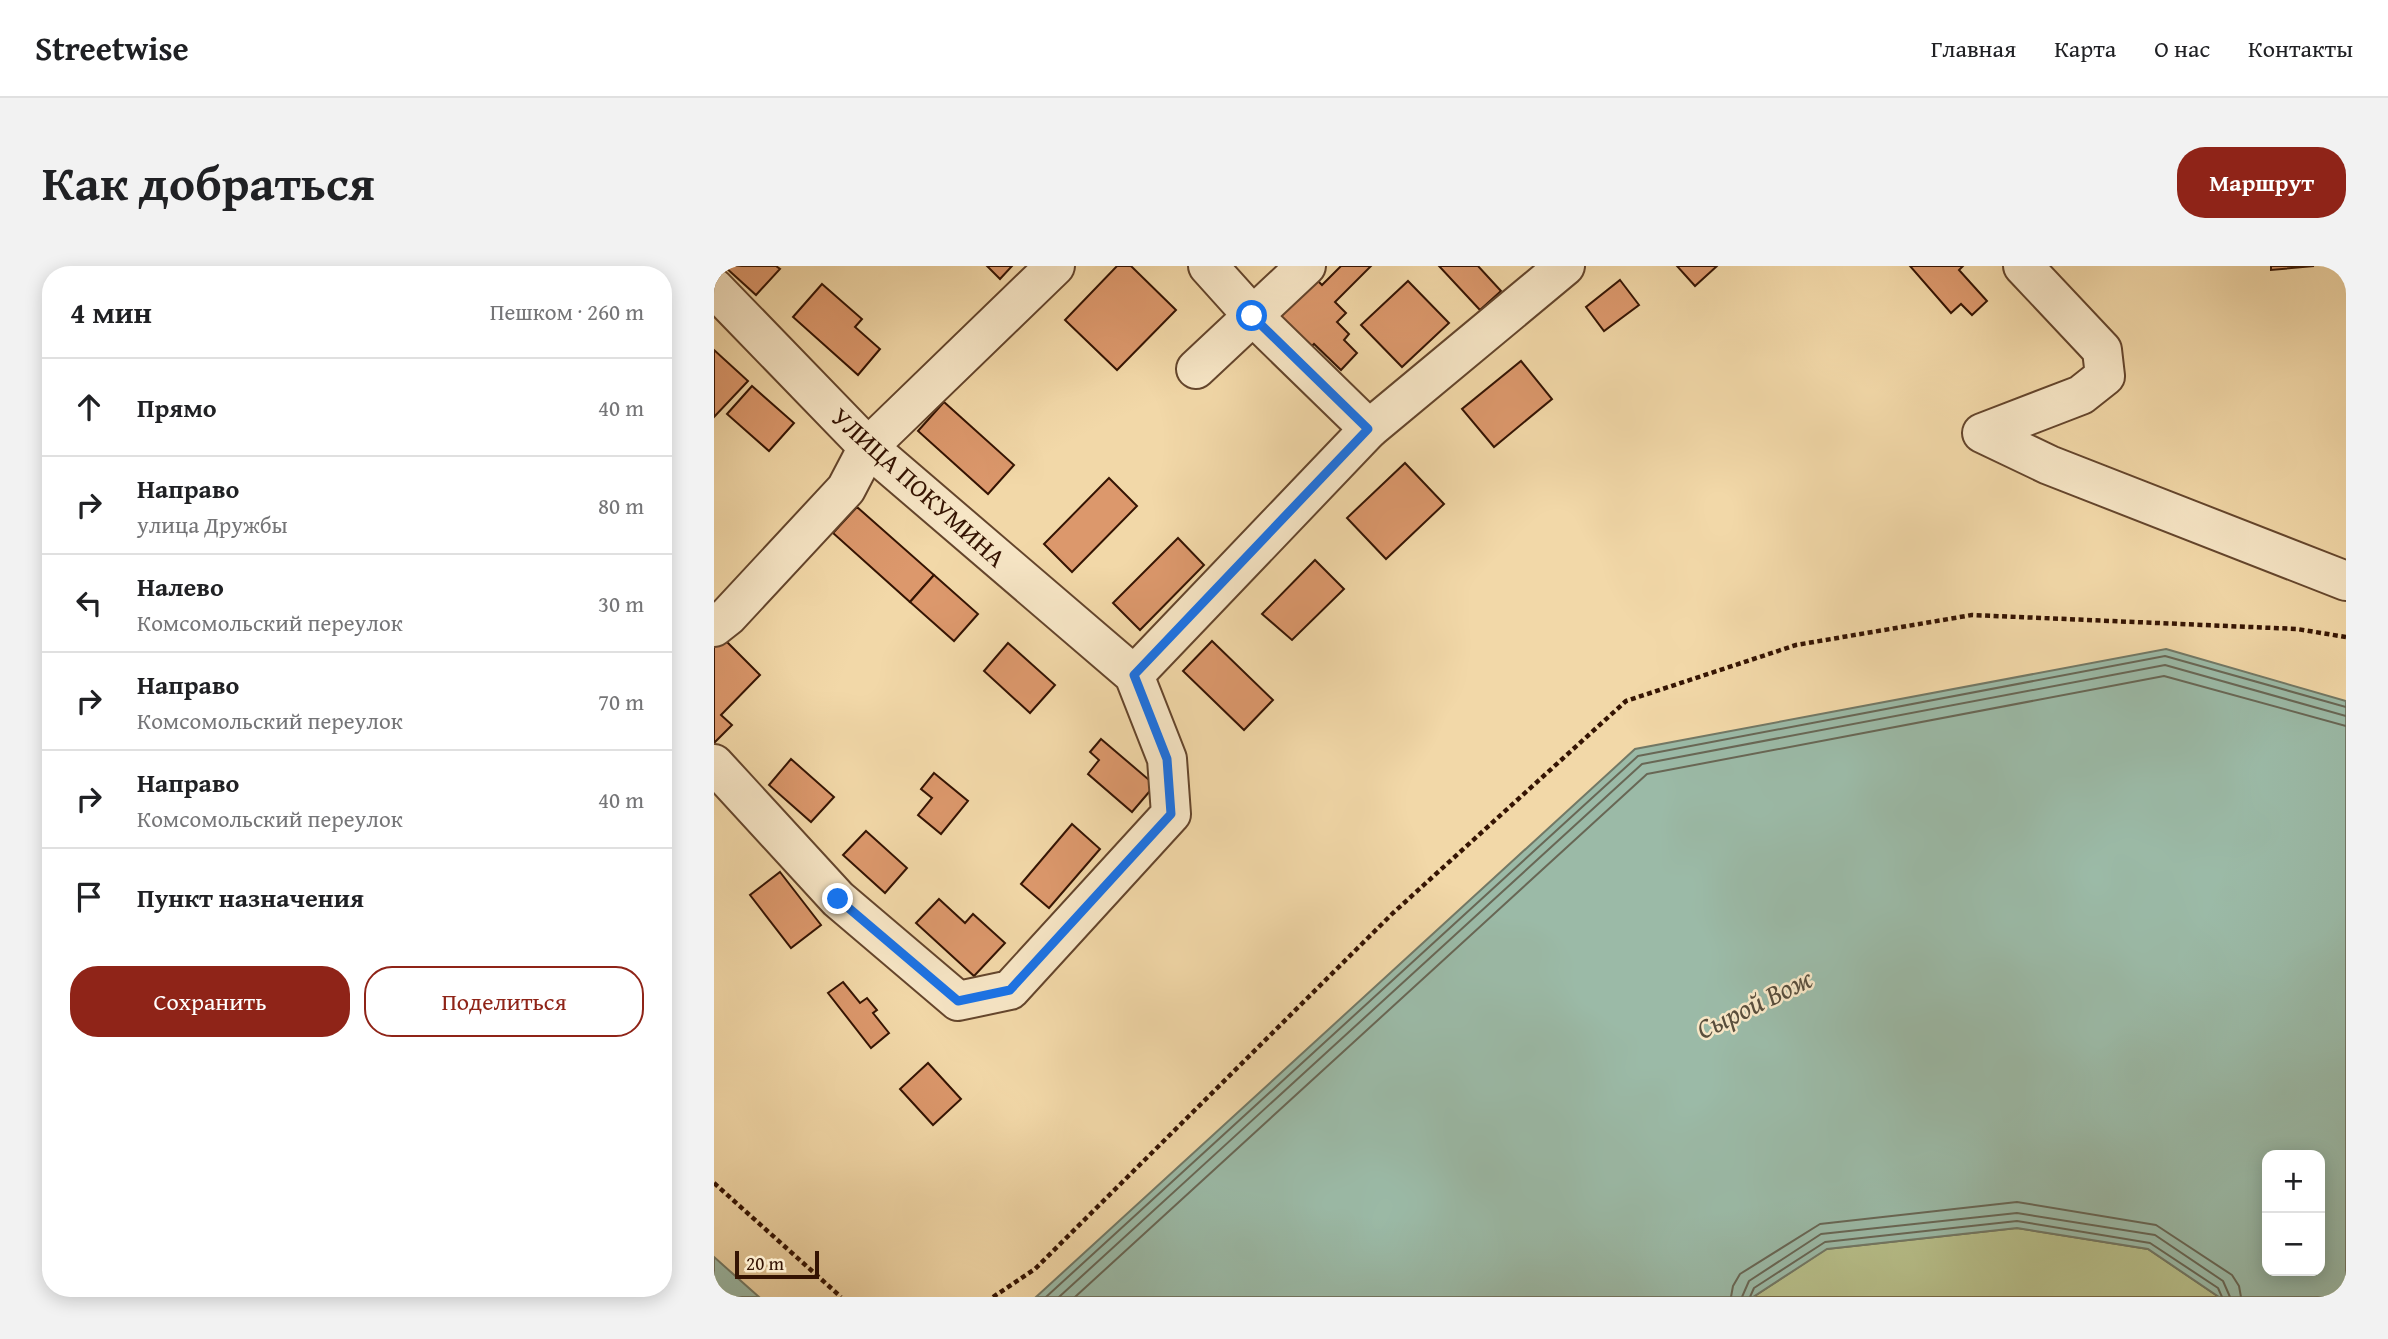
<!DOCTYPE html>
<html lang="ru">
<meta charset="utf-8">
<style>
:root{--surface:#fff;--page:#f2f2f2;--text:#202124;--muted:#757577;--line:#e0e0e0;--accent:#8f2418}
body{margin:0;font-family:"Gentium Book Plus",serif;background:var(--page);color:var(--text)}
.controls{position:absolute;right:21px;bottom:21px;display:grid;overflow:hidden;border-radius:14px;box-shadow:0 4px 18px #0003}
.controls button{width:63px;height:63px;display:grid;place-items:center;padding:0;border:0;border-bottom:2px solid var(--line);background:var(--surface);color:var(--text);font:35px sans-serif}
.scale{position:absolute;left:21px;bottom:18px;width:84px;box-sizing:border-box;padding-left:7px;border:4px solid #351403;border-top:0;font-size:19px;line-height:24px;white-space:nowrap;color:#351403;-webkit-text-stroke:5px #f7e6c6;paint-order:stroke}
.stop{position:absolute;width:21px;height:21px;margin:-16px;border:5px solid #1a73e8;border-radius:50%;background:#fff}
.stop.end{background:#1a73e8;border-color:#fff;box-shadow:0 2px 7px #0008}
.list{margin:0;padding:0;list-style:none}
h2{display:flex;justify-content:space-between;align-items:center;height:91px;margin:0;padding:0 28px;font-size:30px}
h2 small{font-size:23px;font-weight:400;color:var(--muted)}
.list li{display:grid;grid-template-columns:46px 1fr auto;gap:21px;align-items:center;box-sizing:border-box;height:98px;padding:0 28px;border-top:2px solid var(--line)}
.list b{display:block;font-size:26px;white-space:nowrap}
.list p{margin:0;font-size:23px;white-space:nowrap;color:var(--muted)}
.list em{font-size:23px;font-style:normal;color:var(--muted)}
.actions{display:flex;gap:14px;padding:21px 28px}
.actions a{flex:1;padding:16px 0;border:2px solid var(--accent);border-radius:28px;text-align:center;font-size:24px;color:var(--accent)}
.actions .main{background:var(--accent);color:#fff}
.icon{flex:none;width:38px;height:38px;fill:none;stroke:currentColor;stroke-width:2;stroke-linecap:round;stroke-linejoin:round}
.map{position:relative;flex:none;width:1632px;height:1031px;overflow:hidden;border-radius:28px}
header{display:flex;align-items:center;gap:42px;box-sizing:border-box;height:98px;padding:0 35px;background:var(--surface);border-bottom:2px solid var(--line)}
header strong{font-size:33px}
nav{display:flex;gap:38px;margin-inline-start:auto;font-size:24px}
.intro{display:flex;align-items:center;justify-content:space-between;box-sizing:border-box;height:168px;padding:0 42px}
h1{margin:0;font-size:49px}
.button{padding:18px 32px;border-radius:28px;background:var(--accent);color:#fff;font-size:24px;font-weight:700}
main{display:flex;gap:42px;padding:0 42px}
aside{flex:1;background:var(--surface);border-radius:28px;box-shadow:0 4px 18px #0003}
.map>svg:first-child{display:block}
</style>
<header>
<strong>Streetwise</strong>
<nav><a>Главная</a><a>Карта</a><a>О нас</a><a>Контакты</a></nav>
</header>
<div class="intro"><h1>Как добраться</h1><a class="button">Маршрут</a></div>
<main>
<aside>
<h2>4 мин<small>Пешком · 260 m</small></h2>
<ul class="list">
<li><svg class="icon" aria-label="ahead" viewBox="0 0 24 24"><path d="M12 20V5M6 11l6-6 6 6"/></svg><div><b>Прямо</b></div><em>40 m</em></li>
<li><svg class="icon" aria-label="right" viewBox="0 0 24 24"><path d="M7 20v-9h11M14 6l5 5-5 5"/></svg><div><b>Направо</b><p>улица Дружбы</p></div><em>80 m</em></li>
<li><svg class="icon" aria-label="left" viewBox="0 0 24 24"><path d="M17 20v-9H6M10 6l-5 5 5 5"/></svg><div><b>Налево</b><p>Комсомольский переулок</p></div><em>30 m</em></li>
<li><svg class="icon" aria-label="right" viewBox="0 0 24 24"><path d="M7 20v-9h11M14 6l5 5-5 5"/></svg><div><b>Направо</b><p>Комсомольский переулок</p></div><em>70 m</em></li>
<li><svg class="icon" aria-label="right" viewBox="0 0 24 24"><path d="M7 20v-9h11M14 6l5 5-5 5"/></svg><div><b>Направо</b><p>Комсомольский переулок</p></div><em>40 m</em></li>
<li><svg class="icon" aria-label="arrive" viewBox="0 0 24 24"><path d="M6 21V4h12l-3 4 3 4H6"/></svg><div><b>Пункт назначения</b></div></li>
</ul>
<div class="actions"><a class="main">Сохранить</a><a>Поделиться</a></div>
</aside>
<div class="map">
<svg width="1632" height="1031" viewBox="0 0 1632 1031">
<rect width="100%" height="100%" fill="#f2d8a8"/>
<filter id="stains"><feTurbulence type="fractalNoise" baseFrequency=".00286" numOctaves="4"/><feColorMatrix values="0 0 0 0 .2 0 0 0 0 .09 0 0 0 0 .02 0 0 0 .5 -.17"/></filter>
<radialGradient id="worn" r=".72"><stop offset=".6" stop-color="#630" stop-opacity="0"/><stop offset="1" stop-color="#630" stop-opacity=".3"/></radialGradient>
<path fill="#b7bf8a" stroke="#766a46" stroke-width="2" d="M1303,962L1434,983L1505,1031H1039L1112,983Z"/>
<g fill="#9bbaa7" stroke="#727865" stroke-width="2" fill-rule="evenodd">
<path d="M1452,383L1632,435V1031H1505L1434,983L1303,962L1113,983L1039,1031H322L921,483ZM1606,889V1005H1553V889Z"/>
<path d="M0,991L45,1031H0Z"/>
</g>
<g fill="none" stroke-linecap="round" stroke-linejoin="round">
<g stroke="#686755" stroke-width="2">
<path d="M332,1031L924,490L1451,390L1632,441"/>
<path d="M345,1031L928,498L1451,399L1632,450"/>
<path d="M361,1031L933,508L1450,410L1632,460"/>
<path d="M1017,1031L1019,1020L1026,1008L1106,958L1303,936L1442,959L1518,1009L1525,1020L1527,1031"/>
<path d="M1028,1031L1035,1015L1107,968L1303,947L1441,969L1509,1015L1516,1031"/>
<path d="M1036,1031L1040,1022L1111,976L1303,955L1436,977L1504,1022L1508,1031"/>
</g>
</g>
<g fill="#dc986c" stroke="#351403" stroke-width="2">
<path d="M10,0H62L66,3L42,29Z"/>
<path d="M273,0H298L286,13Z"/>
<path d="M403,0H417L462,44L403,104L351,54Z"/>
<path d="M627,0H657L621,36L632,47L623,56L635,68L630,74L643,87L627,104L600,78L591,87L556,53L598,9L608,19Z"/>
<path d="M725,0H764L787,25L766,44Z"/>
<path d="M963,0H1003L981,20Z"/>
<path d="M1196,0H1249L1245,4L1273,35L1258,49L1247,38L1237,47Z"/>
<path d="M1557,0H1600L1557,4Z"/>
<path d="M906,14L925,39L890,65L872,41Z"/>
<path d="M694,15L735,57L688,101L647,59Z"/>
<path d="M108,18L148,53L141,61L166,83L144,109L79,51Z"/>
<path d="M0,84L34,115L0,151Z"/>
<path d="M807,95L838,133L780,181L748,143Z"/>
<path d="M38,120L80,157L55,185L13,148Z"/>
<path d="M230,136L300,199L274,228L204,165Z"/>
<path d="M691,197L730,238L672,293L633,252Z"/>
<path d="M395,212L423,240L358,306L330,278Z"/>
<path d="M143,241L220,309L196,336L119,267Z"/>
<path d="M464,272L490,299L426,364L399,337Z"/>
<path d="M601,294L630,323L578,374L548,348Z"/>
<path d="M220,309L264,348L240,375L196,336Z"/>
<path d="M8,371L46,409L7,449L18,459L0,477V378Z"/>
<path d="M498,375L559,434L530,464L469,405Z"/>
<path d="M294,377L341,419L316,447L270,405Z"/>
<path d="M387,473L441,519L418,546L374,508L385,494L376,486Z"/>
<path d="M77,493L120,531L97,556L55,519Z"/>
<path d="M220,507L254,535L227,568L204,549L218,532L207,523Z"/>
<path d="M358,558L386,583L335,642L307,618Z"/>
<path d="M152,565L193,602L171,627L129,589Z"/>
<path d="M66,606L107,659L77,682L36,629Z"/>
<path d="M225,633L251,657L259,648L291,677L260,710L202,657Z"/>
<path d="M129,716L146,737L153,732L163,744L159,747L175,767L157,782L114,727Z"/>
<path d="M214,797L247,833L219,859L186,823Z"/>
</g>
<g fill="none" stroke-linecap="round" stroke-linejoin="round">
<g stroke="#64452c" stroke-width="42">
<g id="minor">
<path d="M494,0L539,50L655,163"/>
<path d="M1309,0L1388,84L1391,110L1367,129L1268,167L1335,199L1632,315"/>
<path d="M0,22L154,181L420,409L453,493L457,548L296,724L244,735L124,633L0,498"/>
<path d="M482,103L592,0"/>
<path d="M0,361L14,350L132,223L154,181L341,0"/>
<path d="M420,409L655,163L851,0"/>
</g>
</g>
<g stroke="#351403" stroke-width="4.5" stroke-dasharray="5 3.5" stroke-linecap="butt">
<path d="M0,917L127,1031"/>
<path d="M279,1031L321,1003L679,647L912,435L1082,379L1258,349L1583,363L1632,371"/>
</g>
<use href="#minor" stroke="#f7e6c6" stroke-width="38"/>
</g>
<g fill="none" stroke-linecap="round" stroke-linejoin="round">
<path stroke="#1a73e8" stroke-width="9" d="M124,633L244,735L296,724L457,548L453,493L420,409L654,163L538,50"/>
</g>
<g text-anchor="middle" dominant-baseline="central" stroke-width="5" stroke-linejoin="round" paint-order="stroke">
<g font-size="26" fill="#351403" stroke="#f7e6c6">
<text transform="translate(205 221) rotate(42)">УЛИЦА ПОКУМИНА</text>
</g>
<g font-size="28" font-style="italic" fill="#594e3c" stroke="#f7e6c6">
<text transform="translate(1040 737) rotate(-26)">Сырой Вож</text>
</g>
</g>
<rect width="100%" height="100%" filter="url(#stains)"/>
<rect width="100%" height="100%" fill="url(#worn)"/>
</svg>
<div class="controls">
<button>+</button>
<button>−</button>
</div>
<div class="scale">20 m</div>
<div class="stop" style="left:538px;top:50px"></div>
<div class="stop end" style="left:124px;top:633px"></div>
</div>
</main>
